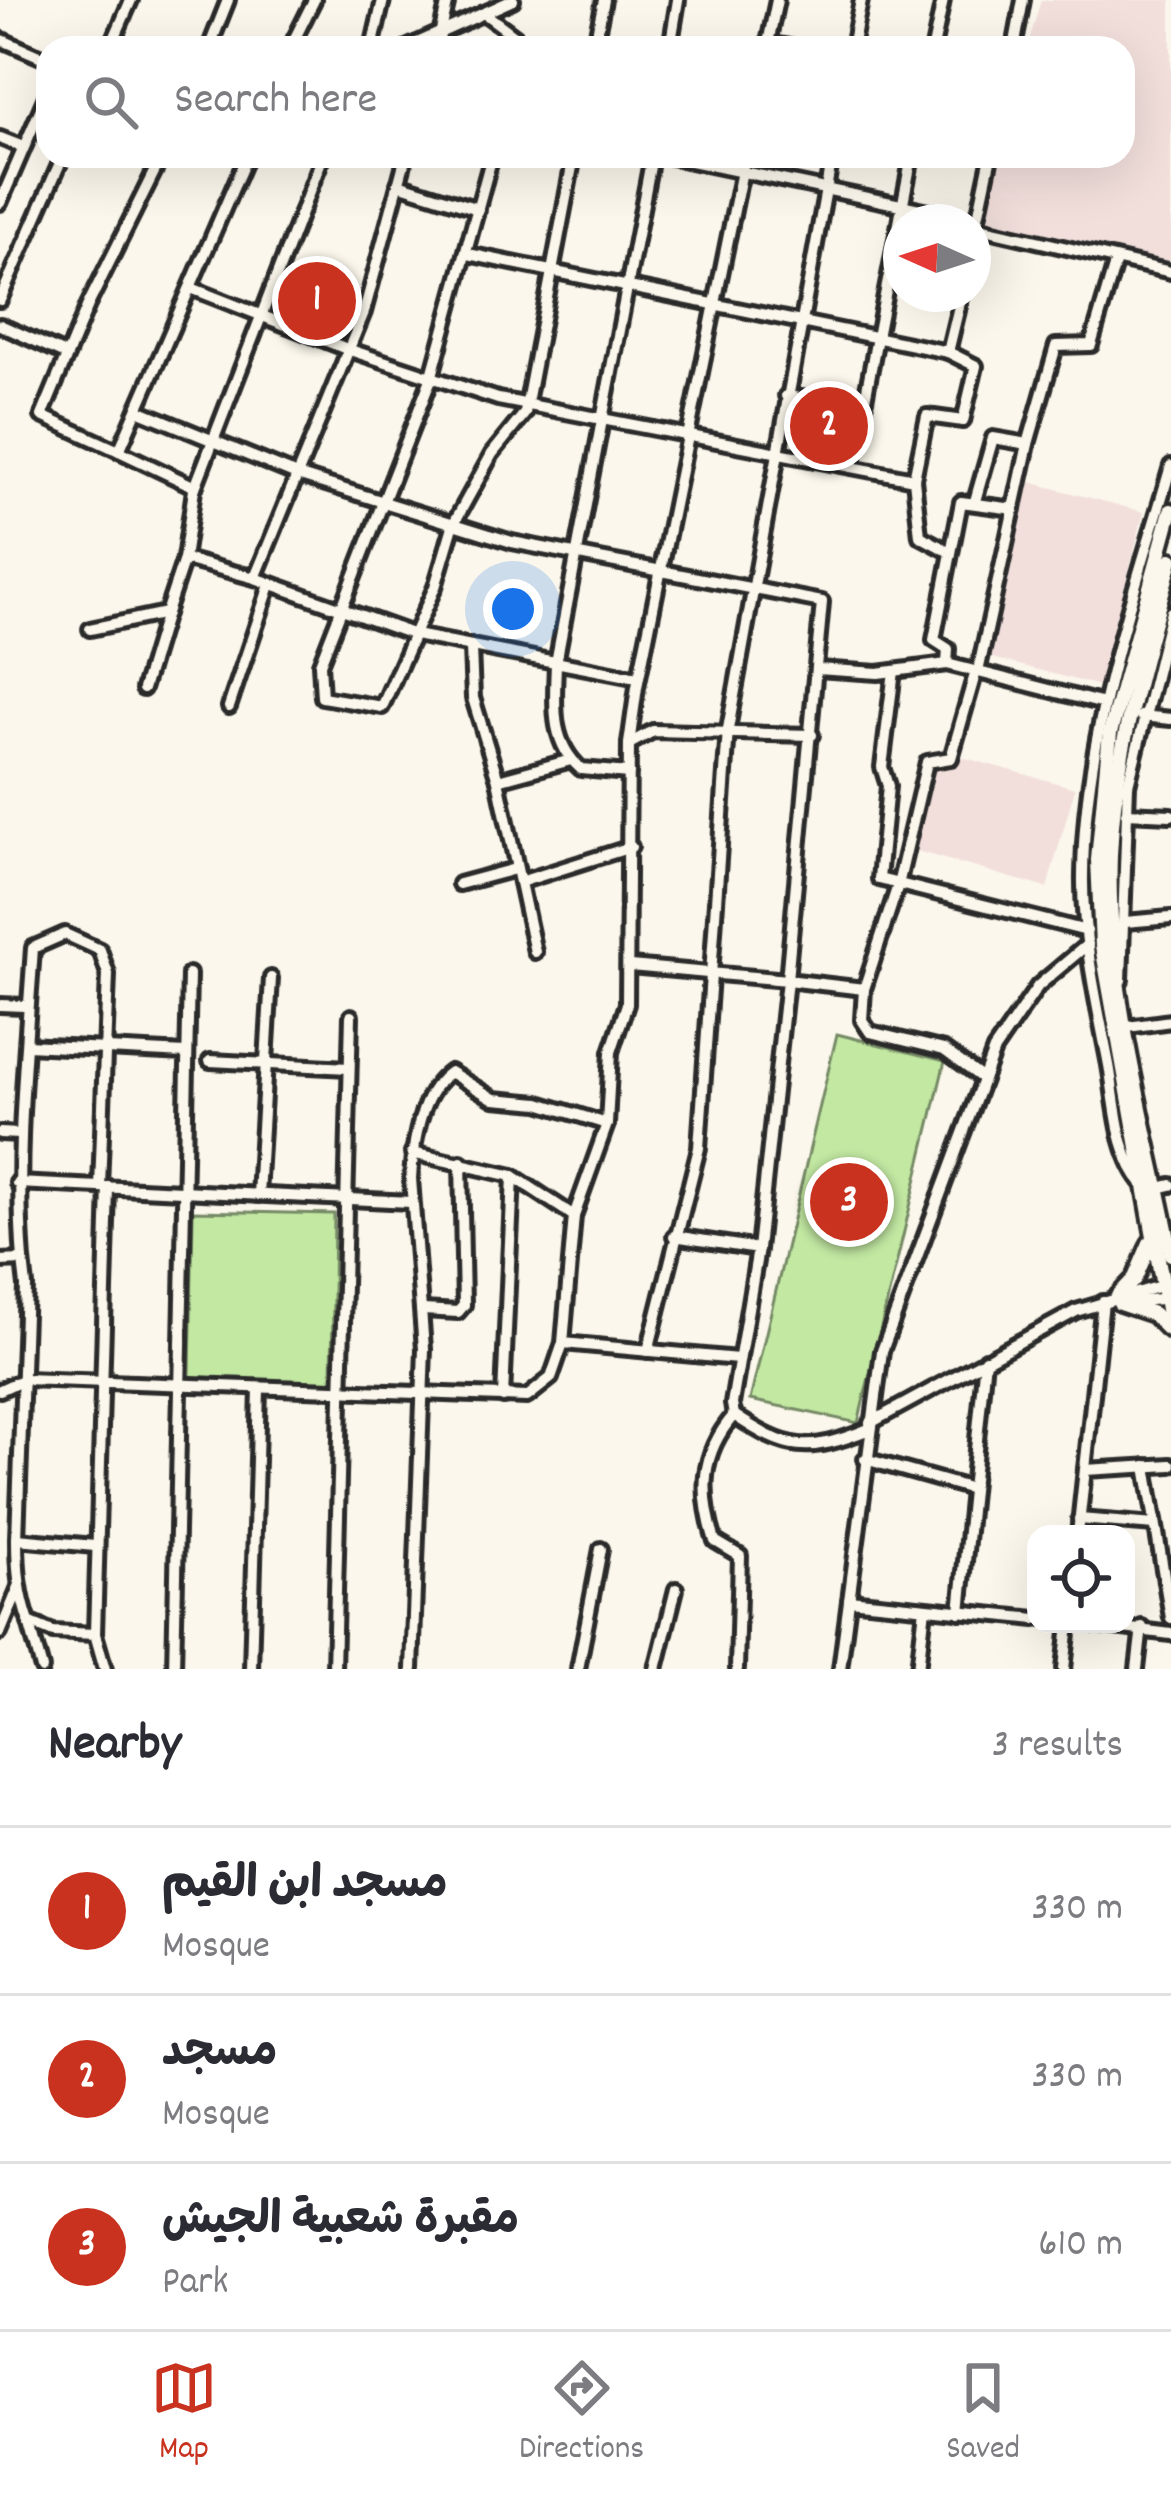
<!DOCTYPE html>
<meta charset="utf-8">
<style>
:root{--surface:#fff;--page:#f2f2f3;--text:#2b2b33;--muted:#7c7c81;--line:#e1e1e2;--accent:#c8321e}
body{margin:0;font-family:Dekko,"Playpen Sans Arabic",sans-serif;background:var(--page);color:var(--text)}
.controls{position:absolute;right:36px;bottom:36px;display:grid;overflow:hidden;border-radius:24px;box-shadow:0 12px 48px #0002}
.controls button{width:108px;height:108px;display:grid;place-items:center;padding:0;border:0;border-bottom:3px solid var(--line);background:var(--surface);color:var(--text);font:60px sans-serif}
.compass{position:absolute;left:883px;top:204px;width:108px;height:108px;border-radius:50%;background:var(--surface);box-shadow:0 12px 48px #0002;rotate:273deg}
.you{position:absolute;left:513px;top:609px;width:42px;height:42px;margin:-30px;border:9px solid #fff;border-radius:50%;background:#1a73e8;box-shadow:0 0 0 18px #1a73e833}
.badge{display:grid;place-items:center;width:78px;height:78px;border-radius:50%;background:var(--accent);color:#fff;font-size:39px;font-weight:700}
.pin{position:absolute;translate:-50% -50%;border:6px solid #fff;box-shadow:0 3px 12px #0006}
.list{margin:0;padding:0;list-style:none}
h2{display:flex;justify-content:space-between;align-items:center;height:156px;margin:0;padding:0 48px;font-size:51px}
h2 small{font-size:39px;font-weight:400;color:var(--muted)}
.list li{display:grid;grid-template-columns:78px 1fr auto;gap:36px;align-items:center;box-sizing:border-box;height:168px;padding:0 48px;border-top:3px solid var(--line)}
.list b{display:block;font-size:45px;white-space:nowrap}
.list p{margin:0;font-size:39px;white-space:nowrap;color:var(--muted)}
.list em{font-size:39px;font-style:normal;color:var(--muted)}
.icon{flex:none;width:66px;height:66px;fill:none;stroke:currentColor;stroke-width:2;stroke-linecap:round;stroke-linejoin:round}
.map{position:relative;flex:none;width:1171px;height:1669px;overflow:hidden}
.search{position:absolute;background:var(--surface);box-shadow:0 12px 48px #0002;left:36px;right:36px;top:36px;height:132px;display:flex;align-items:center;gap:30px;box-sizing:border-box;padding:0 42px;border-radius:36px;color:var(--muted);font-size:45px}
.sheet{height:660px;background:var(--surface)}
nav{display:flex;justify-content:space-around;align-items:center;box-sizing:border-box;height:168px;border-top:3px solid var(--line);background:var(--surface);font-size:33px;color:var(--muted)}
nav a{display:grid;justify-items:center;gap:6px}
nav .on{color:var(--accent)}
.map>svg:first-child{display:block}
</style>
<div class="map">
<svg width="1171" height="1669" viewBox="0 0 1171 1669">
<rect width="100%" height="100%" fill="#fbf7ec"/>
<filter id="ink" filterUnits="userSpaceOnUse"><feTurbulence type="fractalNoise" baseFrequency=".00833" numOctaves="2"/><feDisplacementMap in="SourceGraphic" scale="24" xChannelSelector="R" yChannelSelector="G"/><feConvolveMatrix kernelMatrix="1 2 1 2 8 2 1 2 1" color-interpolation-filters="sRGB"/></filter>
<g filter="url(#ink)">
<g fill="#f2dfdc">
<path d="M1041,0H1171V267L977,224L996,156H1123V48H1027Z"/>
<path d="M1030,482L1144,512L1099,686L985,656Z"/>
<path d="M962,757L1075,788L1047,888L913,850L934,767L952,766Z"/>
</g>
<g fill="#c2e8a2" stroke="#768a66" stroke-width="3">
<path d="M837,1034L945,1061L858,1423L750,1400Z"/>
<path d="M193,1211L334,1214L332,1384L190,1378Z"/>
</g>
<g fill="none" stroke-linecap="round" stroke-linejoin="round">
<g stroke="#2b2b2b" stroke-width="20">
<g id="minor">
<path d="M484,13L516,37L518,48"/>
<path d="M0,39L48,60"/>
<path d="M767,43L796,48"/>
<path d="M110,48L131,0"/>
<path d="M209,48L228,0"/>
<path d="M290,48L314,0"/>
<path d="M372,48L383,0"/>
<path d="M406,48L513,0"/>
<path d="M437,48L448,0"/>
<path d="M594,48L604,0"/>
<path d="M670,48L678,0"/>
<path d="M767,48L777,0"/>
<path d="M852,48L861,0"/>
<path d="M933,48L943,0"/>
<path d="M1014,48L1023,0"/>
<path d="M0,138L23,147"/>
<path d="M323,156L194,490L184,559L255,578L415,635L638,678"/>
<path d="M492,156L431,379L320,664L322,697L382,707L435,587L454,523L492,454L525,413L574,156"/>
<path d="M667,156L977,221"/>
<path d="M398,184L478,209"/>
<path d="M0,203L48,92"/>
<path d="M976,227L1171,272"/>
<path d="M973,241L991,156"/>
<path d="M468,254L948,352L962,294"/>
<path d="M191,288L347,349L498,399L914,479L920,536L950,552"/>
<path d="M0,300L63,156"/>
<path d="M0,325L67,355"/>
<path d="M786,396L865,407"/>
<path d="M138,410L297,475L512,542L822,602L787,980L864,989L898,885L927,762L951,758L976,671"/>
<path d="M119,451L42,416L88,305L162,156"/>
<path d="M852,467L912,156"/>
<path d="M914,479L927,416L963,421L976,366L948,352"/>
<path d="M195,487L119,451L247,156"/>
<path d="M975,501L993,438L1028,444"/>
<path d="M255,578L364,312L406,156"/>
<path d="M90,629L166,613L184,559"/>
<path d="M471,648L473,698L498,780L535,952"/>
<path d="M947,664L948,649L934,640L961,502L1014,509"/>
<path d="M817,669L878,673L947,664L1104,704"/>
<path d="M894,671L882,767L888,786L879,879L1087,931"/>
<path d="M978,672L1028,444L1056,346L1091,345L1116,260"/>
<path d="M143,689L166,613"/>
<path d="M229,707L270,585"/>
<path d="M1141,716L1171,719"/>
<path d="M629,744L653,731L812,735"/>
<path d="M629,773L581,769C549,741 555,702 556,663L652,156"/>
<path d="M498,780L571,760"/>
<path d="M1126,813L1171,815"/>
<path d="M520,882L631,847"/>
<path d="M459,884L515,869"/>
<path d="M1125,922L1171,918"/>
<path d="M630,966L787,980L758,1249L732,1404L734,1415C787,1451 808,1454 869,1429"/>
<path d="M1121,980L1128,785L1171,612"/>
<path d="M864,989L862,1020L870,1032L944,1050L982,1078"/>
<path d="M0,1005L24,1006"/>
<path d="M1128,1027L1171,1021"/>
<path d="M27,1045L186,1053"/>
<path d="M210,1061L349,1068"/>
<path d="M0,1133L19,1134"/>
<path d="M412,1153L513,1176L574,1216"/>
<path d="M17,1183L411,1202"/>
<path d="M1144,1185C1117,1155 1116,1104 1109,1065C1097,1003 1082,938 1083,875C1084,734 1132,600 1171,466"/>
<path d="M1158,1188L1171,1185"/>
<path d="M258,1195L271,978"/>
<path d="M674,1236L758,1249"/>
<path d="M23,1260C15,1155 26,1052 33,948L65,934L100,950L108,974L100,1187"/>
<path d="M0,1261L23,1260L26,1286L17,1539C17,1568 19,1594 29,1622L53,1632L95,1634L105,1669"/>
<path d="M1122,1303L1169,1298"/>
<path d="M423,1310L458,1312L464,1305L461,1162"/>
<path d="M563,1343L738,1359"/>
<path d="M648,1351L699,1148L728,729L832,156"/>
<path d="M0,1390L24,1379L527,1397L551,1378L563,1343L574,1216L607,1124L611,1052L627,1004L629,744L637,687L745,156"/>
<path d="M503,1397L513,1176"/>
<path d="M734,1415C700,1454 700,1493 715,1541L740,1556L737,1669"/>
<path d="M870,1423L1076,1311L1171,1283"/>
<path d="M865,1459L972,1489"/>
<path d="M1146,1466L1171,1618"/>
<path d="M1085,1470L1171,1465"/>
<path d="M1079,1519L1155,1525"/>
<path d="M1078,1534L1103,1302"/>
<path d="M17,1539L95,1546"/>
<path d="M849,1600L1036,1619"/>
<path d="M960,1612L985,1359"/>
<path d="M29,1622L42,1669"/>
<path d="M1091,1624L1171,1634"/>
<path d="M0,1633L19,1587"/>
<path d="M95,1634L108,1187"/>
<path d="M174,1669L189,974"/>
<path d="M251,1669L259,1389"/>
<path d="M334,1669L351,1016"/>
<path d="M412,1669L424,1349L411,1179C413,1144 420,1093 450,1072L494,1099L539,1103L607,1124"/>
<path d="M578,1669L601,1549"/>
<path d="M656,1669L676,1589"/>
<path d="M840,1669L882,1351L994,1050L1038,986L1088,944"/>
<path d="M918,1669L925,1608"/>
<path d="M1064,1669L1069,1624"/>
<path d="M1137,1669L1142,1627"/>
</g>
</g>
<g stroke="#2b2b2b" stroke-width="22">
<g id="major">
<path d="M1171,511L1110,733L1098,860L1102,946L1171,1331"/>
<path d="M1171,560C1144,658 1114,753 1110,855C1105,987 1146,1126 1171,1254"/>
<path d="M1118,1296L1135,1278L1150,1243"/>
<path d="M1120,1303L1153,1314L1167,1328"/>
</g>
</g>
<use href="#minor" stroke="#fbf7ec" stroke-width="10"/>
<use href="#major" stroke="#fbf7ec" stroke-width="14"/>
</g>
</g>
</svg>
<div class="controls">
<button><svg class="icon" aria-label="locate" viewBox="0 0 24 24"><circle cx="12" cy="12" r="6"/><path d="M12 2v4M12 18v4M2 12h4M18 12h4"/></svg></button>
</div>
<svg class="compass" viewBox="-18 -18 36 36"><path d="M0-13l5 13h-10z" fill="#e53935"/><path d="M0 13l5-13h-10z" fill="#7c7c81"/></svg>
<div class="you"></div>
<div class="pin badge" style="left:317px;top:301px">1</div>
<div class="pin badge" style="left:829px;top:426px">2</div>
<div class="pin badge" style="left:849px;top:1202px">3</div>
<div class="search"><svg class="icon" aria-label="search" viewBox="0 0 24 24"><circle cx="10" cy="10" r="6"/><path d="M15 15l6 6"/></svg>Search here</div>
</div>
<section class="sheet">
<h2>Nearby<small>3 results</small></h2>
<ul class="list">
<li><span class="badge">1</span><div><b>مسجد ابن القيم</b><p>Mosque</p></div><em>330 m</em></li>
<li><span class="badge">2</span><div><b>مسجد</b><p>Mosque</p></div><em>330 m</em></li>
<li><span class="badge">3</span><div><b>مقبرة شعبية الجيش</b><p>Park</p></div><em>610 m</em></li>
</ul>
</section>
<nav>
<a class="on"><svg class="icon" aria-label="map" viewBox="0 0 24 24"><path d="M3 6l6-2 6 2 6-2v14l-6 2-6-2-6 2zM9 4v14M15 6v14"/></svg>Map</a>
<a><svg class="icon" aria-label="directions" viewBox="0 0 24 24"><path d="M12 3l9 9-9 9-9-9zM9 14v-3h6M13 9l2 2-2 2"/></svg>Directions</a>
<a><svg class="icon" aria-label="saved" viewBox="0 0 24 24"><path d="M7 4h10v16l-5-4-5 4z"/></svg>Saved</a>
</nav>
